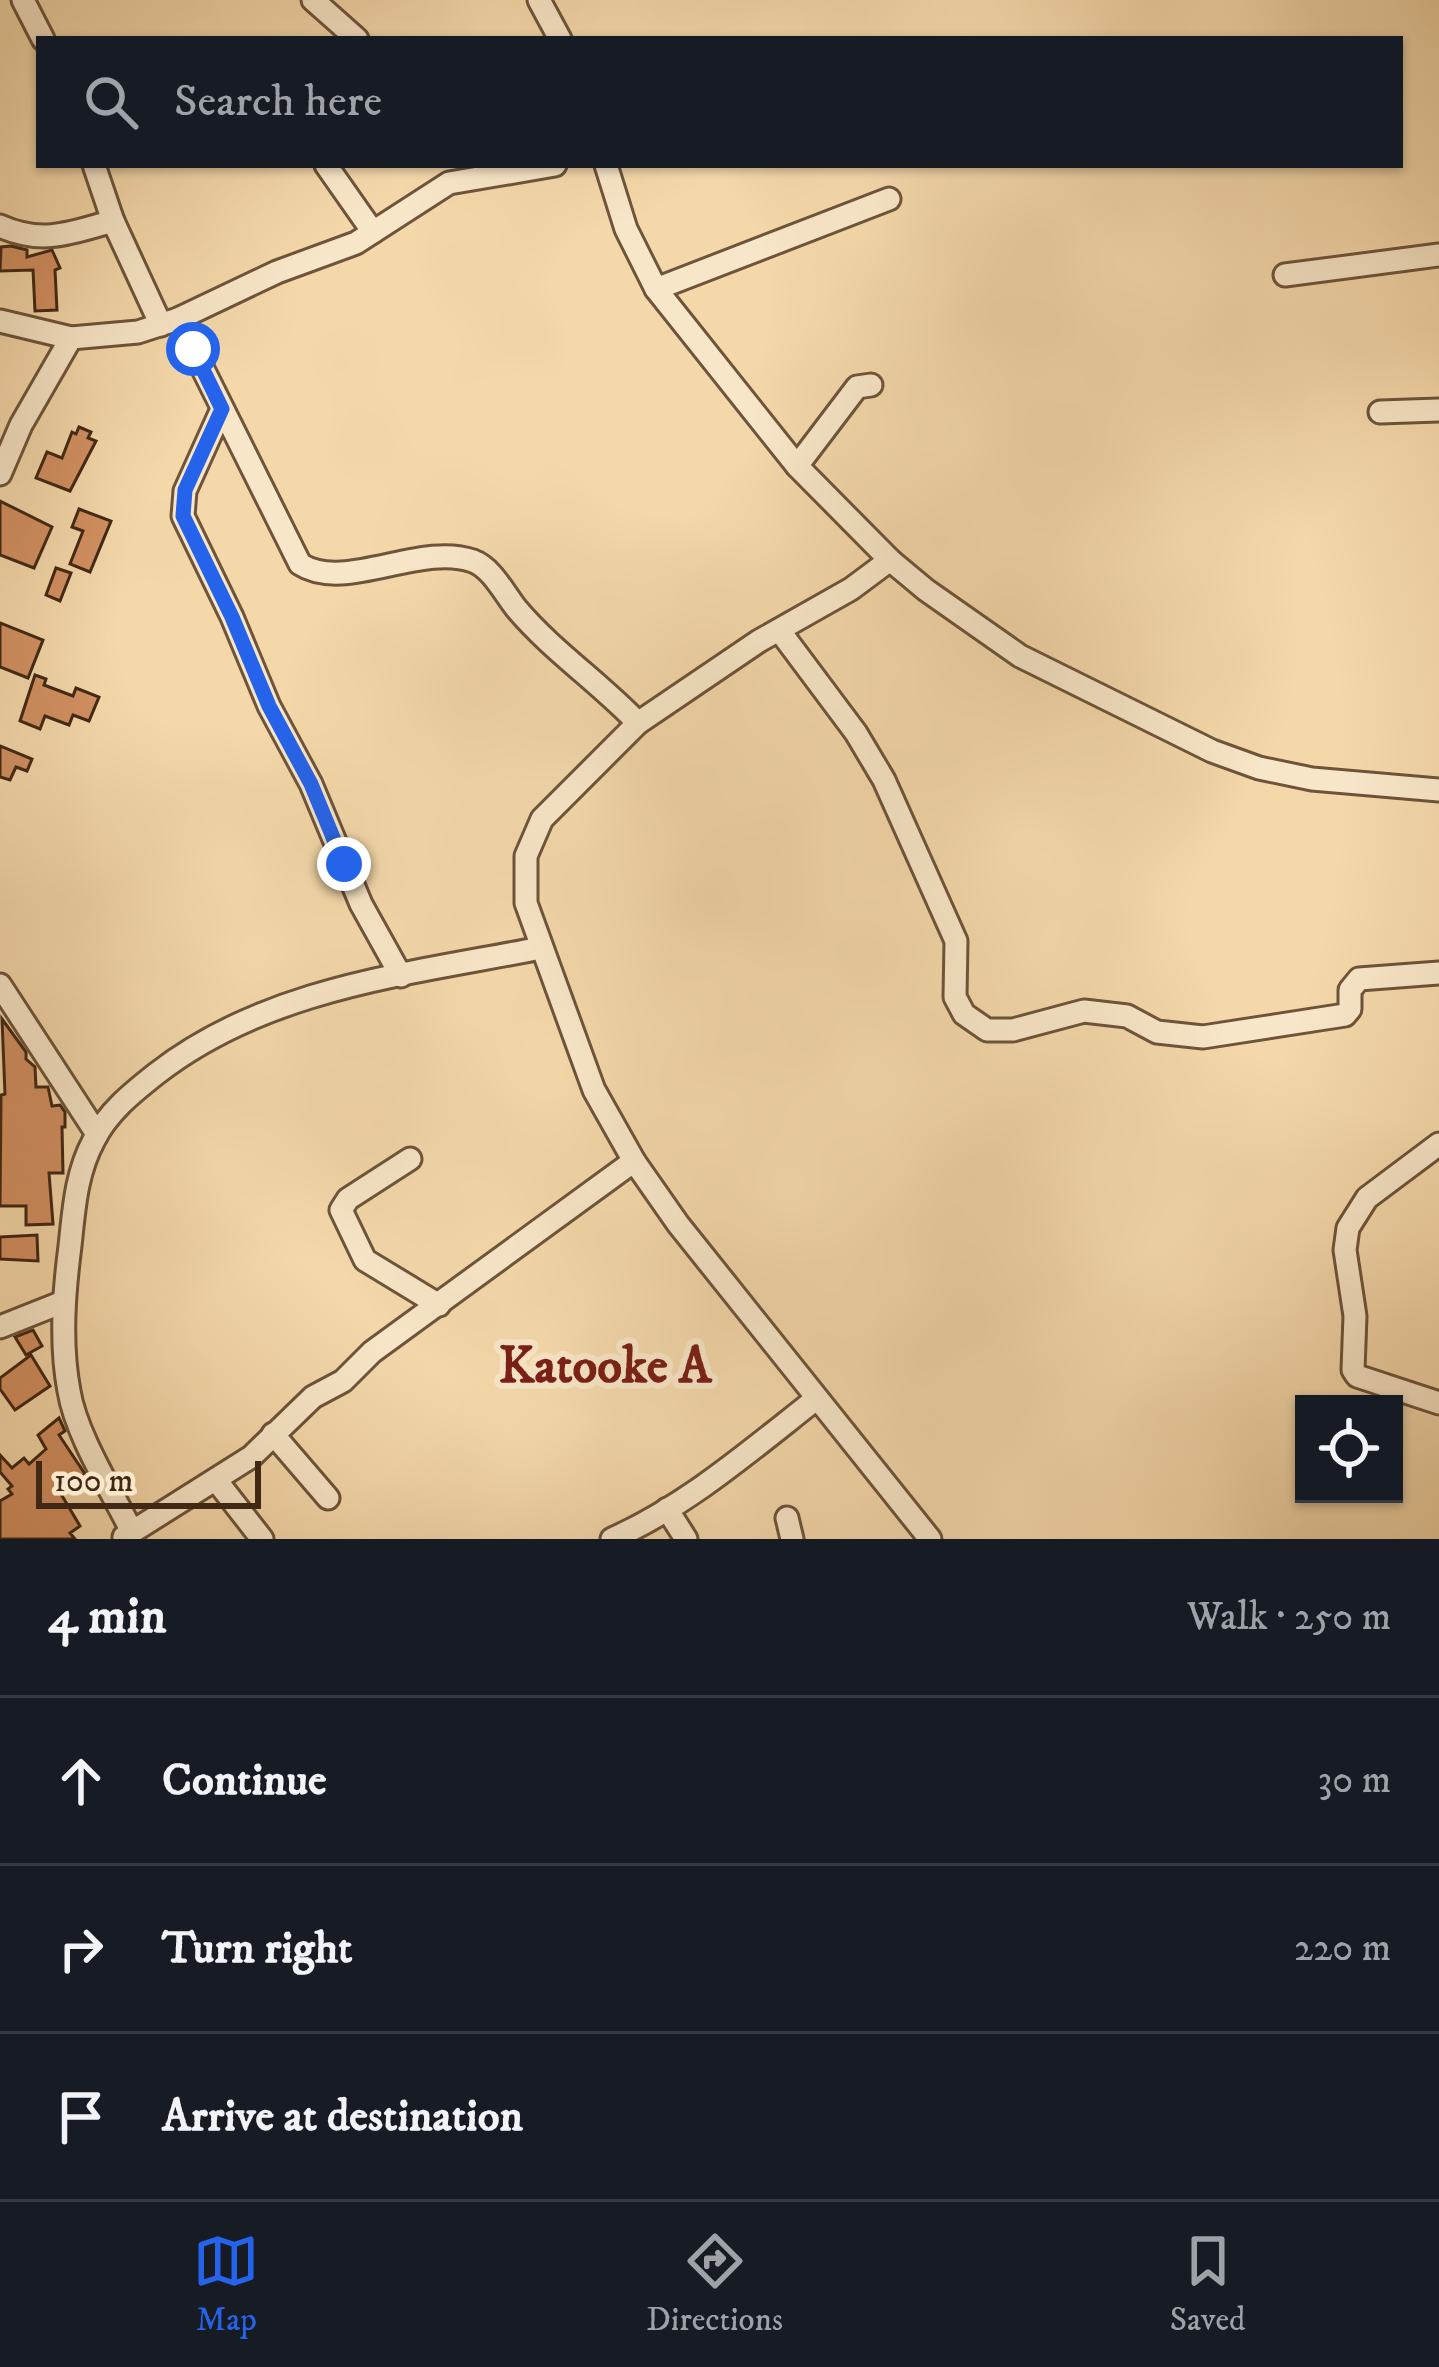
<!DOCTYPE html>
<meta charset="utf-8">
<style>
:root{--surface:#171b24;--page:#242831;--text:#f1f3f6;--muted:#9ea1a6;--line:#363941;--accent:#2563eb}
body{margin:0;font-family:"IM FELL DW Pica",serif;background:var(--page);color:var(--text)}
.controls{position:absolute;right:36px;bottom:36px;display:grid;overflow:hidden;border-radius:0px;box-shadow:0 3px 9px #0004}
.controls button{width:108px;height:108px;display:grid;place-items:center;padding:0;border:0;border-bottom:3px solid var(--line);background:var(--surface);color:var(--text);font:60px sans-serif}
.scale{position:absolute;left:36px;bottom:30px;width:225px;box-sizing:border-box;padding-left:12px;border:6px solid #402814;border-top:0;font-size:33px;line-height:42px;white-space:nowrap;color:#402814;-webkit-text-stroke:9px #f8e6c8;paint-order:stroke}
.stop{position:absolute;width:36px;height:36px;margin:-27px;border:9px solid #2563eb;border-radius:50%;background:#fff}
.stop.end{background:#2563eb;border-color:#fff;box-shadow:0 3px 12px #0008}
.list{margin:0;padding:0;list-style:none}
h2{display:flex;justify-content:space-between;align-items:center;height:156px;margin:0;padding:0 48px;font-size:51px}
h2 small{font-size:39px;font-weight:400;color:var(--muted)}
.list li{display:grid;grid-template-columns:78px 1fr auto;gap:36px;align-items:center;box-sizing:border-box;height:168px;padding:0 48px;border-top:3px solid var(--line)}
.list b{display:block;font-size:45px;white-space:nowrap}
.list em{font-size:39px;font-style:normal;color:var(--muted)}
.icon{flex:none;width:66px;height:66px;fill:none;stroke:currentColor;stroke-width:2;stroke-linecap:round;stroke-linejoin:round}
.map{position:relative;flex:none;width:1439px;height:1539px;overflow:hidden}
.search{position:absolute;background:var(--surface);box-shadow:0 3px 9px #0004;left:36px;right:36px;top:36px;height:132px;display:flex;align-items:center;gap:30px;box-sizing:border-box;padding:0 42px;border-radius:0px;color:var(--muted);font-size:45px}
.sheet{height:660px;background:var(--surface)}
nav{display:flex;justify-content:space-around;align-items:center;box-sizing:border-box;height:168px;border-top:3px solid var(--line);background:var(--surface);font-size:33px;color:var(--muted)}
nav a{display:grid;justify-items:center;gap:6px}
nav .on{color:var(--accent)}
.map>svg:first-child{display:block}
</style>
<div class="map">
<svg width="1439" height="1539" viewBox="0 0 1439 1539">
<rect width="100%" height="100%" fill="#f4d8aa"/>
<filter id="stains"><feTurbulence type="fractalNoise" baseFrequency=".00167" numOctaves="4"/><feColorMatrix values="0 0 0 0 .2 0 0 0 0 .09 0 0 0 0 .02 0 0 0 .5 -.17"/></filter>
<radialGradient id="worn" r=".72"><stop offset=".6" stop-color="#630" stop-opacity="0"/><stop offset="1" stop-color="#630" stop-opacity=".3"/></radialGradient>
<g fill="#d29062" stroke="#402814" stroke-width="3">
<path d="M11,246L27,250V257L52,250L60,268L55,270L57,310L35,311L33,270L0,271L1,247Z"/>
<path d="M79,427L91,432L88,438L96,441L70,491L36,478L47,452L62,458L72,432L76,434Z"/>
<path d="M0,501L52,527L34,568L0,555Z"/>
<path d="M79,509L111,521L90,572L70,564L83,531L72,527Z"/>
<path d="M56,568L71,573L60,601L46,595Z"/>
<path d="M0,623L43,640L28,678L0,667Z"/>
<path d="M35,675L46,679L44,685L73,696L76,688L99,697L89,721L73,715L69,725L45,716L40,729L20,721Z"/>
<path d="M0,746L32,759L27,771L16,767L10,780L0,777Z"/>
<path d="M2,1019L26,1052V1059L35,1067L36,1087H48L52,1106L60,1105L65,1112V1127H62L63,1173H49L53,1224L26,1225V1206H0L1,1095L5,1094Z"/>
<path d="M37,1235L38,1261L0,1259V1237Z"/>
<path d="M33,1330L42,1346L26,1355L15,1337Z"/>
<path d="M31,1355L50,1386L15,1410L0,1389V1378Z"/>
<path d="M59,1418L65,1431L59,1435L85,1474L61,1494L80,1526L70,1533L75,1539H0V1501L12,1494L8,1489L12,1486L0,1472V1455L12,1468L24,1458L29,1464L46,1449L38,1435Z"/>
</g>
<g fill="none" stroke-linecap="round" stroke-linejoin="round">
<g stroke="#6d543a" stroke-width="27">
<g id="minor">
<path d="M23,0L43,39"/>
<path d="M313,0L357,39"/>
<path d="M539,0L560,39"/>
<path d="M94,165L113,221L161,325"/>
<path d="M326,165L373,232"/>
<path d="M606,165L626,229L656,289L797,466L890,560L926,590L1020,656L1212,751L1259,768L1312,779L1439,790"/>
<path d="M0,226C42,245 71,233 113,221"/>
<path d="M1285,275L1439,255"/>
<path d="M656,289L889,199"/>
<path d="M178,319L300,564C345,593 420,542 473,561C492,568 504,593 516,608C551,650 600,683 638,723"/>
<path d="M0,321L71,338L138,332L178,319L277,272L356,243L449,183L555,165"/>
<path d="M222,409L185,491L183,516L232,617L269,706L311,784L361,904L401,976"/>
<path d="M1380,412L1439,410"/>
<path d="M797,466L857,387L871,385"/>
<path d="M0,474L21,425L71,338"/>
<path d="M890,560L851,589L759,641L638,723L542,819L526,856V903L594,1090L634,1161L678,1224L930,1539"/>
<path d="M779,630L856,733L884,780L956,941L955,997L964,1014L987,1030H1013L1084,1011L1127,1016L1157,1032L1203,1037L1345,1015L1350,1009V990L1359,979L1439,973"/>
<path d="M0,985L97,1134"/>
<path d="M1439,1144L1367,1198L1348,1228L1345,1250L1355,1316L1353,1370L1357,1376L1439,1403"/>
<path d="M410,1159L348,1199L341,1210L365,1260L439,1305"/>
<path d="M0,1327L63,1302"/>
<path d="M273,1434L328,1498"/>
<path d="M216,1480L262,1539"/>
<path d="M667,1509L686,1539"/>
<path d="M787,1518L792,1539"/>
<path d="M132,1532C112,1491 76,1435 69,1391C60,1343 64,1293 70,1246C74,1209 76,1173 94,1140C108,1112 132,1093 156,1074C266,988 408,974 541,948"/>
<path d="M124,1537L251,1457L313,1397L343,1381L372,1352L634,1161"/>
<path d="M612,1539C688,1505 751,1450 816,1399"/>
</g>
</g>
<use href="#minor" stroke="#f8e6c8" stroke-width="21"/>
</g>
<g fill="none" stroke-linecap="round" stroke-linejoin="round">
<path stroke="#2563eb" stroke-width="15" d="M193,349L222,409L185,490L183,516L232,617L269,706L311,784L344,864"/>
</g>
<g text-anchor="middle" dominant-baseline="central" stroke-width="12" stroke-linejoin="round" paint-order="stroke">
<g font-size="51" font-weight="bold" fill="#7a1f14" stroke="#f8e6c8">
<text x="605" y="1367">Katooke A</text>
</g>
</g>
<rect width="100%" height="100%" filter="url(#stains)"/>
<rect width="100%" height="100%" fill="url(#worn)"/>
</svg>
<div class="controls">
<button><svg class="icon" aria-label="locate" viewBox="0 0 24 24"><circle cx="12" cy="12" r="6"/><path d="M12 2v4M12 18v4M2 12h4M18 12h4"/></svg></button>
</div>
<div class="scale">100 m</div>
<div class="stop" style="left:193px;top:349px"></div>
<div class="stop end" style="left:344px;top:864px"></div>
<div class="search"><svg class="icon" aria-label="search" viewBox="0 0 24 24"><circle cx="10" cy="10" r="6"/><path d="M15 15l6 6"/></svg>Search here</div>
</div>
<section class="sheet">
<h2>4 min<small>Walk · 250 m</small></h2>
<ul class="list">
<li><svg class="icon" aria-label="ahead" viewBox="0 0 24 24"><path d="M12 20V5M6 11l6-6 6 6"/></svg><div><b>Continue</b></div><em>30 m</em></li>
<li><svg class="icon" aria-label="right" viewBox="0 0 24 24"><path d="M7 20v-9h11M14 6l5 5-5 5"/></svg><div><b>Turn right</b></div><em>220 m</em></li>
<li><svg class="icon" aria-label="arrive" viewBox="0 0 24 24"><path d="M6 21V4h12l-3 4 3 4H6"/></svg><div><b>Arrive at destination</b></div></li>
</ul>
</section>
<nav>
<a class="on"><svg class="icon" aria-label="map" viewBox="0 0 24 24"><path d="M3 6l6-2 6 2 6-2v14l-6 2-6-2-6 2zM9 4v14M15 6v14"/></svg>Map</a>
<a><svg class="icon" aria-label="directions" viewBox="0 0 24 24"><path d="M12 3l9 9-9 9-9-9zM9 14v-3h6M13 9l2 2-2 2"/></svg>Directions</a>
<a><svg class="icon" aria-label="saved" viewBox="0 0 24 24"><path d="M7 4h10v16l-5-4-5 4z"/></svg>Saved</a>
</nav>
